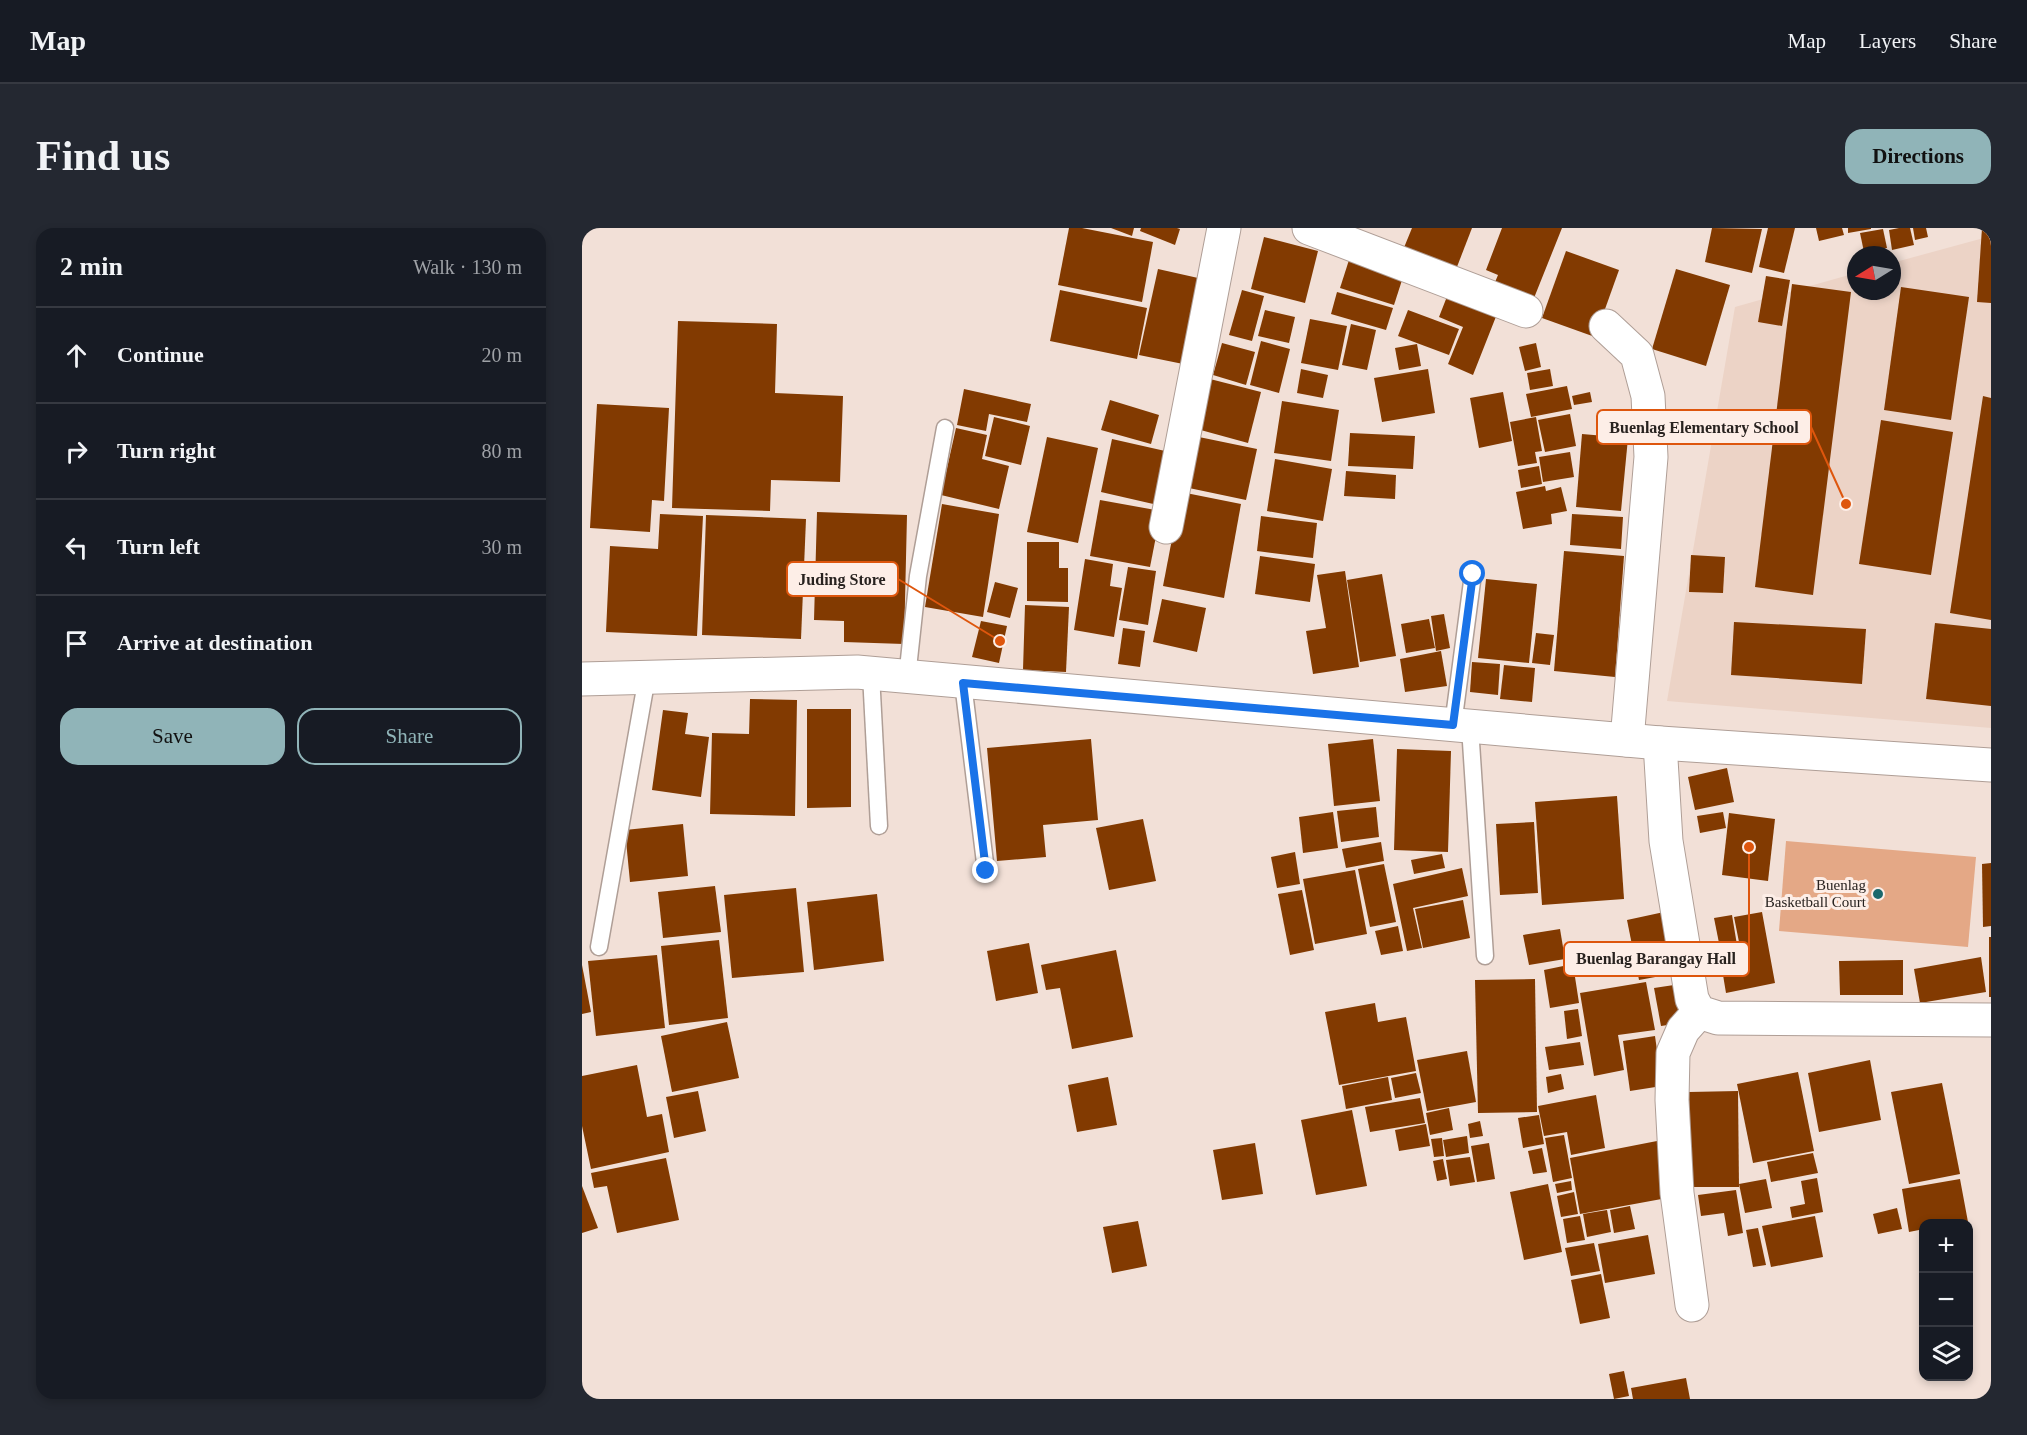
<!DOCTYPE html>
<meta charset="utf-8">
<style>
:root{--surface:#171b24;--page:#242831;--text:#f1f3f6;--muted:#9ea1a6;--line:#363941;--accent:#90b4b8}
body{margin:0;font-family:"Times New Roman",serif;background:var(--page);color:var(--text)}
.controls{position:absolute;right:18px;bottom:18px;display:grid;overflow:hidden;border-radius:12px;box-shadow:0 3px 9px #0003}
.controls button{width:54px;height:54px;display:grid;place-items:center;padding:0;border:0;border-bottom:2px solid var(--line);background:var(--surface);color:var(--text);font:30px sans-serif}
.compass{position:absolute;left:1265px;top:18px;width:54px;height:54px;border-radius:50%;background:var(--surface);box-shadow:0 3px 9px #0003;rotate:259deg}
.stop{position:absolute;width:18px;height:18px;margin:-14px;border:4px solid #1a73e8;border-radius:50%;background:#fff}
.stop.end{background:#1a73e8;border-color:#fff;box-shadow:0 2px 6px #0008}
.list{margin:0;padding:0;list-style:none}
h2{display:flex;justify-content:space-between;align-items:center;height:78px;margin:0;padding:0 24px;font-size:26px}
h2 small{font-size:20px;font-weight:400;color:var(--muted)}
.list li{display:grid;grid-template-columns:39px 1fr auto;gap:18px;align-items:center;box-sizing:border-box;height:96px;padding:0 24px;border-top:2px solid var(--line)}
.list b{display:block;font-size:22px;white-space:nowrap}
.list em{font-size:20px;font-style:normal;color:var(--muted)}
.actions{display:flex;gap:12px;padding:18px 24px}
.actions a{flex:1;padding:14px 0;border:2px solid var(--accent);border-radius:18px;text-align:center;font-size:21px;color:var(--accent)}
.actions .main{background:var(--accent);color:#111}
.icon{flex:none;width:33px;height:33px;fill:none;stroke:currentColor;stroke-width:2;stroke-linecap:round;stroke-linejoin:round}
.map{position:relative;flex:none;width:1409px;height:1171px;overflow:hidden;border-radius:18px}
header{display:flex;align-items:center;gap:36px;box-sizing:border-box;height:84px;padding:0 30px;background:var(--surface);border-bottom:2px solid var(--line)}
header strong{font-size:28px}
nav{display:flex;gap:33px;margin-inline-start:auto;font-size:21px}
.intro{display:flex;align-items:center;justify-content:space-between;box-sizing:border-box;height:144px;padding:0 36px}
h1{margin:0;font-size:42px}
.button{padding:15px 27px;border-radius:18px;background:var(--accent);color:#111;font-size:21px;font-weight:700}
main{display:flex;gap:36px;padding:0 36px}
aside{flex:1;background:var(--surface);border-radius:18px;box-shadow:0 3px 9px #0003}
.map>svg:first-child{display:block}
</style>
<header>
<strong>Map</strong>
<nav><a>Map</a><a>Layers</a><a>Share</a></nav>
</header>
<div class="intro"><h1>Find us</h1><a class="button">Directions</a></div>
<main>
<aside>
<h2>2 min<small>Walk · 130 m</small></h2>
<ul class="list">
<li><svg class="icon" aria-label="ahead" viewBox="0 0 24 24"><path d="M12 20V5M6 11l6-6 6 6"/></svg><div><b>Continue</b></div><em>20 m</em></li>
<li><svg class="icon" aria-label="right" viewBox="0 0 24 24"><path d="M7 20v-9h11M14 6l5 5-5 5"/></svg><div><b>Turn right</b></div><em>80 m</em></li>
<li><svg class="icon" aria-label="left" viewBox="0 0 24 24"><path d="M17 20v-9H6M10 6l-5 5 5 5"/></svg><div><b>Turn left</b></div><em>30 m</em></li>
<li><svg class="icon" aria-label="arrive" viewBox="0 0 24 24"><path d="M6 21V4h12l-3 4 3 4H6"/></svg><div><b>Arrive at destination</b></div></li>
</ul>
<div class="actions"><a class="main">Save</a><a>Share</a></div>
</aside>
<div class="map">
<svg width="1409" height="1171" viewBox="0 0 1409 1171">
<rect width="100%" height="100%" fill="#f2e0d7"/>
<path fill="#ecd3c6" d="M1409,8V500L1085,473L1153,79L1274,45V63H1310V35Z"/>
<path fill="#e4a886" d="M1204,613L1394,629L1386,719L1197,703Z"/>
<g fill="#823a01">
<path d="M487,0H500L571,14L560,74L476,57Z"/>
<path d="M529,0H552L550,8Z"/>
<path d="M559,0H595L598,1L593,17L558,3Z"/>
<path d="M830,0H890L873,44L821,22Z"/>
<path d="M920,0H980L950,75L911,59L916,47L904,42Z"/>
<path d="M1130,0L1180,1L1170,45L1123,34Z"/>
<path d="M1186,0H1213L1202,45L1177,39Z"/>
<path d="M1234,0H1260L1262,7L1237,13Z"/>
<path d="M1266,0H1289V1L1266,5Z"/>
<path d="M1317,0H1328L1332,17L1310,22L1307,2Z"/>
<path d="M1331,0H1344L1346,9L1333,12Z"/>
<path d="M1400,0H1409V75L1395,74Z"/>
<path d="M1301,1L1305,20L1282,24L1278,5Z"/>
<path d="M682,9L736,23L723,75L669,61Z"/>
<path d="M984,23L1037,42L1013,109L960,90Z"/>
<path d="M767,32L821,49L812,77L758,60Z"/>
<path d="M576,41L625,52L606,137L557,127Z"/>
<path d="M1094,41L1148,57L1124,138L1070,121Z"/>
<path d="M1184,48L1208,52L1200,98L1176,94Z"/>
<path d="M1210,56L1269,64L1231,367L1173,359Z"/>
<path d="M1319,59L1387,69L1369,192L1302,182Z"/>
<path d="M478,62L565,80L555,131L468,113Z"/>
<path d="M660,62L682,68L670,113L647,107Z"/>
<path d="M755,64L811,80L804,102L749,86Z"/>
<path d="M866,66L915,86L891,147L866,136L881,99L857,89Z"/>
<path d="M683,82L713,89L707,115L676,108Z"/>
<path d="M826,82L877,101L867,127L816,108Z"/>
<path d="M728,91L765,98L756,142L719,135Z"/>
<path d="M96,93L195,96L193,165L261,168L258,254L189,252L188,283L90,280Z"/>
<path d="M769,96L794,102L785,142L760,137Z"/>
<path d="M679,113L708,121L697,165L668,157Z"/>
<path d="M640,115L673,124L664,157L631,147Z"/>
<path d="M954,115L959,139L943,143L937,119Z"/>
<path d="M835,116L839,138L817,142L813,120Z"/>
<path d="M719,141L746,147L741,170L715,165Z"/>
<path d="M846,141L853,185L800,194L792,150Z"/>
<path d="M968,141L971,158L948,162L945,145Z"/>
<path d="M628,151L679,164L666,215L615,201Z"/>
<path d="M985,158L990,181L949,189L944,166Z"/>
<path d="M382,161L449,176L445,194L407,186L404,203L375,197Z"/>
<path d="M921,164L930,213L897,220L888,170Z"/>
<path d="M1008,164L1010,174L992,177L990,168Z"/>
<path d="M1401,168L1409,170V392L1368,385Z"/>
<path d="M528,172L577,187L569,216L519,202Z"/>
<path d="M700,173L757,182L749,233L692,225Z"/>
<path d="M15,176L87,180L82,273L70,272L68,304L8,300Z"/>
<path d="M988,186L994,218L963,224L956,192Z"/>
<path d="M412,189L448,198L439,237L403,228Z"/>
<path d="M954,189L960,223L953,224L955,235L936,238L928,194Z"/>
<path d="M1299,192L1371,204L1349,347L1277,336Z"/>
<path d="M374,200L405,207L400,231L427,238L417,281L359,267Z"/>
<path d="M768,205L833,208L831,241L766,238Z"/>
<path d="M1000,206L1046,210L1039,283L994,279Z"/>
<path d="M465,209L516,220L496,315L445,304Z"/>
<path d="M617,209L675,221L664,272L607,260Z"/>
<path d="M530,211L592,225L580,278L519,264Z"/>
<path d="M988,224L992,249L961,254L957,229Z"/>
<path d="M693,231L750,241L741,293L685,283Z"/>
<path d="M957,238L960,256L939,260L936,242Z"/>
<path d="M764,243L814,247L813,271L762,268Z"/>
<path d="M963,258L964,263L979,259L985,283L969,286L970,296L941,301L934,264Z"/>
<path d="M599,264L659,276L642,370L581,358Z"/>
<path d="M518,272L579,283L568,339L508,328Z"/>
<path d="M360,276L417,286L401,389L343,379Z"/>
<path d="M235,284L325,287L322,416L262,414V393L232,392Z"/>
<path d="M78,286L121,288L115,408L24,404L28,318L76,321Z"/>
<path d="M990,286L1041,289L1039,321L988,317Z"/>
<path d="M124,287L224,291L219,411L120,407Z"/>
<path d="M679,288L735,295L731,330L675,323Z"/>
<path d="M445,314H477V340H486V374L445,373Z"/>
<path d="M982,323L1042,328L1033,449L972,443Z"/>
<path d="M1109,327L1143,329L1141,365L1107,364Z"/>
<path d="M678,328L733,336L728,374L673,366Z"/>
<path d="M503,331L531,336L528,358L540,360L532,409L492,402Z"/>
<path d="M546,339L574,343L566,397L537,392Z"/>
<path d="M763,343L777,439L731,446L724,403L744,400L735,347Z"/>
<path d="M800,346L814,428L778,434L765,352Z"/>
<path d="M904,351L955,356L947,435L896,430Z"/>
<path d="M413,354L436,360L428,390L405,384Z"/>
<path d="M580,371L624,380L615,424L571,414Z"/>
<path d="M443,377L487,379L484,444L441,442Z"/>
<path d="M862,386L868,420L854,423L849,388Z"/>
<path d="M847,391L853,420L824,425L819,396Z"/>
<path d="M399,393L425,398L417,435L390,429Z"/>
<path d="M1152,394L1284,401L1280,456L1149,447Z"/>
<path d="M1353,395L1409,401V478L1344,471Z"/>
<path d="M541,400L563,403L558,439L536,436Z"/>
<path d="M954,405L972,407L968,437L950,435Z"/>
<path d="M859,423L865,458L823,464L818,431Z"/>
<path d="M890,434L918,436L916,467L888,464Z"/>
<path d="M922,437L953,440L950,474L918,471Z"/>
<path d="M168,471L215,472L213,588L128,586L130,505L167,506Z"/>
<path d="M225,481H269V579L225,580Z"/>
<path d="M81,482L106,485L103,506L127,509L119,569L70,562Z"/>
<path d="M509,511L516,592L461,597L464,629L415,633L405,520Z"/>
<path d="M791,511L798,573L752,578L746,516Z"/>
<path d="M815,521L869,523L866,624L812,622Z"/>
<path d="M1145,540L1152,574L1113,582L1106,549Z"/>
<path d="M1035,568L1042,671L960,677L953,574Z"/>
<path d="M794,579L797,609L759,614L755,583Z"/>
<path d="M751,584L756,620L721,625L717,589Z"/>
<path d="M1141,584L1144,600L1118,605L1115,588Z"/>
<path d="M1147,585L1193,591L1186,653L1140,647Z"/>
<path d="M561,591L574,653L527,662L514,600Z"/>
<path d="M952,594L956,665L918,667L914,596Z"/>
<path d="M101,596L106,648L48,654L43,602Z"/>
<path d="M799,614L802,633L764,640L760,621Z"/>
<path d="M713,624L718,656L695,660L689,629Z"/>
<path d="M860,626L863,640L832,646L829,632Z"/>
<path d="M1409,635V698L1401,699L1400,636Z"/>
<path d="M802,636L814,694L788,699L776,641Z"/>
<path d="M880,640L886,668L831,680L840,720L825,723L811,656Z"/>
<path d="M773,642L785,706L733,716L721,651Z"/>
<path d="M133,658L139,704L81,710L76,664Z"/>
<path d="M214,660L222,744L150,750L142,667Z"/>
<path d="M720,662L732,722L708,727L696,666Z"/>
<path d="M295,666L302,733L232,742L225,674Z"/>
<path d="M881,672L888,710L841,720L833,681Z"/>
<path d="M1082,684L1095,745L1057,752L1045,692Z"/>
<path d="M1180,684L1193,755L1144,765L1137,723L1158,719L1152,689Z"/>
<path d="M1150,687L1155,717L1138,720L1132,690Z"/>
<path d="M816,698L821,723L799,727L793,703Z"/>
<path d="M978,701L983,731L947,737L941,707Z"/>
<rect x="1407" y="709" width="2" height="60"/>
<path d="M137,712L146,790L87,797L79,718Z"/>
<path d="M447,715L456,765L414,773L405,723Z"/>
<path d="M534,722L551,809L490,821L478,760L464,762L459,737Z"/>
<path d="M75,727L83,800L14,808L6,733Z"/>
<path d="M1399,729L1404,764L1338,775L1332,741Z"/>
<path d="M1321,732V767H1258L1257,733Z"/>
<path d="M991,736L997,775L968,780L962,742Z"/>
<path d="M0,737L9,784L0,786Z"/>
<path d="M953,751L955,884L896,885L893,752Z"/>
<path d="M1064,754L1073,802L1036,807L1042,842L1012,848L998,765Z"/>
<path d="M1092,757L1099,795L1079,798L1072,760Z"/>
<path d="M793,775L796,794L824,789L834,843L757,857L743,784Z"/>
<path d="M996,781L1000,808L985,811L982,783Z"/>
<path d="M145,794L157,850L90,864L79,808Z"/>
<path d="M1073,808L1080,858L1048,863L1041,813Z"/>
<path d="M998,814L1002,837L967,842L963,819Z"/>
<path d="M885,823L894,874L845,883L835,832Z"/>
<path d="M1288,832L1299,892L1237,904L1226,845Z"/>
<path d="M55,837L65,889L80,886L87,924L9,941L0,898V848Z"/>
<path d="M1216,844L1232,923L1171,935L1155,856Z"/>
<path d="M834,845L839,865L813,870L809,850Z"/>
<path d="M979,846L982,861L966,865L964,849Z"/>
<path d="M526,849L535,897L495,904L486,857Z"/>
<path d="M806,849L810,872L764,881L760,858Z"/>
<path d="M1360,855L1378,946L1327,956L1309,864Z"/>
<path d="M116,863L124,903L92,910L84,869Z"/>
<path d="M1156,863L1157,959H1108L1107,864Z"/>
<path d="M1014,867L1023,920L989,927L985,904L962,908L956,878Z"/>
<path d="M838,870L843,895L788,904L783,879Z"/>
<path d="M867,880L871,902L848,907L844,885Z"/>
<path d="M770,882L785,958L734,967L719,892Z"/>
<path d="M957,887L962,916L941,920L936,890Z"/>
<path d="M898,893L901,908L888,910L886,896Z"/>
<path d="M844,896L848,918L817,923L813,902Z"/>
<path d="M982,907L990,950L971,954L963,910Z"/>
<path d="M885,908L887,925L864,929L861,912Z"/>
<path d="M860,910L862,928L852,929L849,911Z"/>
<path d="M1075,913L1085,970L998,986L988,930Z"/>
<path d="M673,915L681,966L640,972L631,922Z"/>
<path d="M907,915L913,951L895,954L889,918Z"/>
<path d="M960,920L965,944L951,946L946,923Z"/>
<path d="M1231,925L1236,945L1189,954L1185,934Z"/>
<path d="M888,929L893,954L868,958L864,932Z"/>
<path d="M84,930L97,992L35,1005L25,958L12,960L9,945Z"/>
<path d="M861,931L865,951L855,953L851,933Z"/>
<path d="M1235,950L1241,984L1210,990L1208,979L1223,976L1219,953Z"/>
<path d="M1184,951L1190,980L1163,985L1157,956Z"/>
<path d="M1378,951L1386,994L1342,996V1001L1327,1004L1320,961Z"/>
<path d="M989,953L990,962L975,965L973,956Z"/>
<path d="M966,956L980,1024L942,1032L928,964Z"/>
<path d="M0,958L16,1000L0,1005Z"/>
<path d="M1154,962L1161,1005L1146,1008L1142,985L1119,988L1116,967Z"/>
<path d="M992,964L996,986L979,989L975,968Z"/>
<path d="M1048,978L1053,1001L1032,1005L1028,982Z"/>
<path d="M1315,980L1320,1001L1296,1006L1291,986Z"/>
<path d="M1025,982L1029,1004L1005,1009L1001,986Z"/>
<path d="M998,988L1003,1012L985,1015L981,991Z"/>
<path d="M1233,988L1241,1029L1189,1039L1180,998Z"/>
<path d="M556,993L565,1038L530,1045L521,999Z"/>
<path d="M1176,1000L1184,1037L1171,1039L1164,1002Z"/>
<path d="M1066,1007L1073,1046L1023,1055L1016,1016Z"/>
<path d="M1012,1015L1018,1043L989,1048L983,1020Z"/>
<path d="M1019,1046L1028,1090L998,1096L989,1052Z"/>
<path d="M1042,1143L1047,1168L1032,1171L1027,1146Z"/>
<path d="M1104,1150L1108,1171H1051L1049,1160Z"/>
</g>
<g fill="none" stroke-linecap="round" stroke-linejoin="round">
<g stroke="#af9e96" stroke-width="19">
<g id="service">
<path d="M289,446L297,598"/>
<path d="M325,450L336,348L363,200"/>
<path d="M381,455L404,643"/>
<path d="M871,497L891,346"/>
<path d="M888,499L903,728"/>
<path d="M17,719L65,449"/>
</g>
</g>
<g stroke="#af9e96" stroke-width="35">
<g id="minor">
<path d="M727,0L944,83"/>
<path d="M1024,98L1055,127L1066,168L1069,229L1045,512"/>
<path d="M584,299L642,0"/>
<path d="M1078,515L1084,613L1110,771L1117,784L1136,790L1409,792"/>
<path d="M1110,1077L1095,965L1090,872L1091,825L1101,802L1117,784"/>
</g>
</g>
<g stroke="#af9e96" stroke-width="35">
<path id="tertiary" d="M0,451L275,444L1078,515L1409,537"/>
</g>
<use href="#service" stroke="#fff" stroke-width="16"/>
<use href="#minor" stroke="#fff" stroke-width="33"/>
<use href="#tertiary" stroke="#fff" stroke-width="33"/>
</g>
<g fill="none" stroke-linecap="round" stroke-linejoin="round">
<path stroke="#1a73e8" stroke-width="8" d="M404,643L381,455L871,497L891,346"/>
</g>
<circle fill="#1a686c" stroke="#fdeee7" stroke-width="2" cx="1296" cy="666" r="6"/>
<g text-anchor="middle" dominant-baseline="central" stroke-width="6" stroke-linejoin="round" paint-order="stroke">
<g font-size="15" fill="#28221f" stroke="#fdeee7" text-anchor="end">
<text x="1284" y="657">Buenlag<tspan x="1284" dy="17">Basketball Court</tspan></text>
</g>
</g>
<path fill="none" stroke="#de560d" stroke-width="2" d="M1264 276L1229 199M418 413L316 351M1167 619L1167 731"/>
<g fill="#de560d" stroke="#fdeee7" stroke-width="2">
<circle cx="1264" cy="276" r="6"/>
<circle cx="418" cy="413" r="6"/>
<circle cx="1167" cy="619" r="6"/>
</g>
<g fill="#fdeee7" stroke="#de560d" stroke-width="2">
<rect x="1015" y="182" width="214" height="34" rx="6"/>
<rect x="205" y="334" width="111" height="34" rx="6"/>
<rect x="982" y="714" width="185" height="34" rx="6"/>
</g>
<g font-size="16" text-anchor="middle" font-weight="bold" fill="#28221f">
<text x="1122" y="205">Buenlag Elementary School</text>
<text x="260" y="357">Juding Store</text>
<text x="1074" y="736">Buenlag Barangay Hall</text>
</g>
</svg>
<div class="controls">
<button>+</button>
<button>−</button>
<button><svg class="icon" aria-label="layers" viewBox="0 0 24 24"><path d="M12 4l9 5-9 5-9-5zM3 14l9 5 9-5"/></svg></button>
</div>
<svg class="compass" viewBox="-18 -18 36 36"><path d="M0-13l5 13h-10z" fill="#e53935"/><path d="M0 13l5-13h-10z" fill="#9ea1a6"/></svg>
<div class="stop" style="left:891px;top:346px"></div>
<div class="stop end" style="left:404px;top:643px"></div>
</div>
</main>
